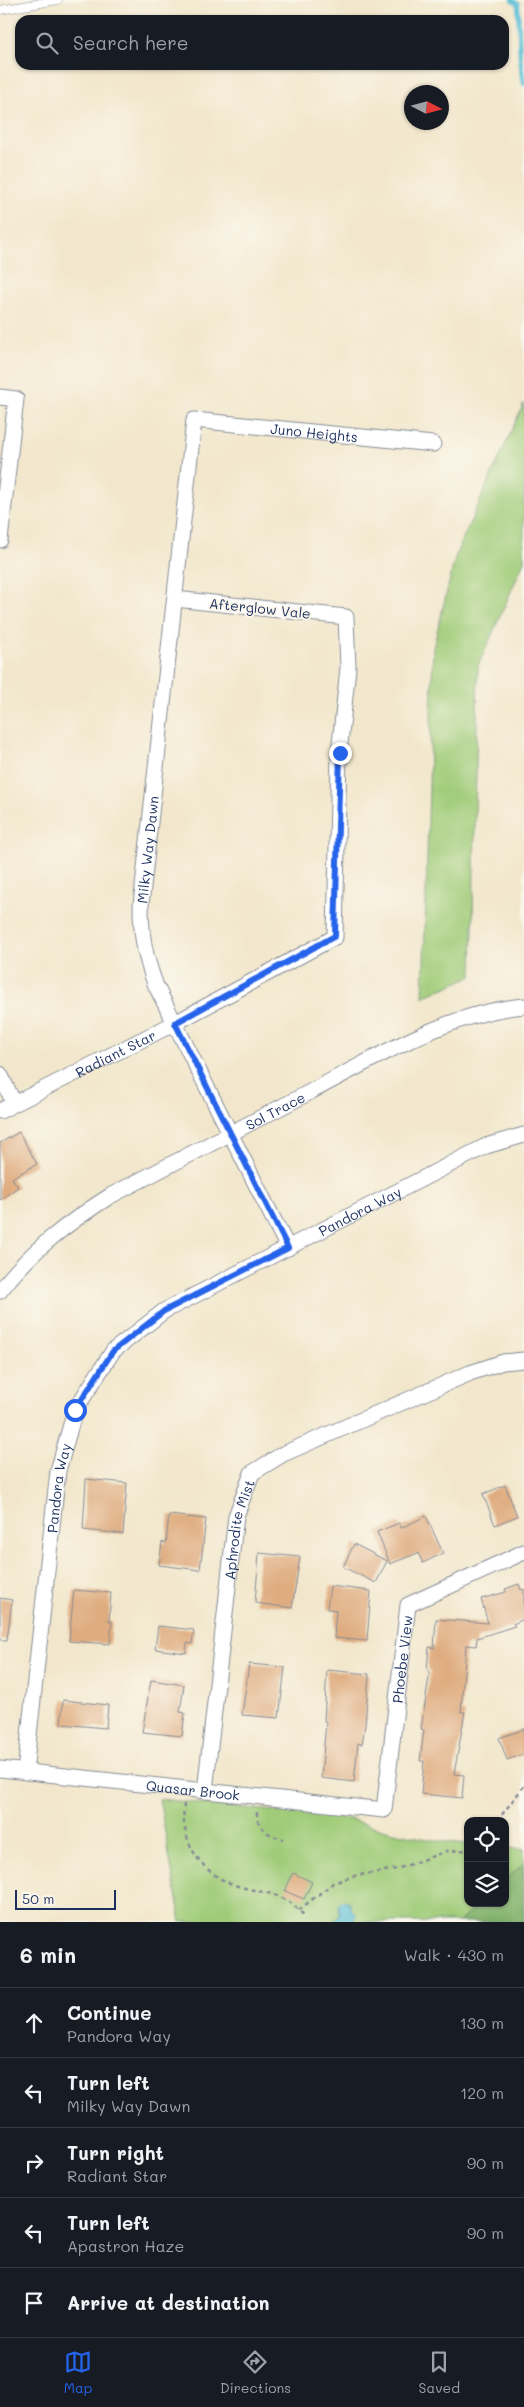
<!DOCTYPE html>
<meta charset="utf-8">
<style>
:root{--surface:#171b24;--page:#20242c;--text:#f1f3f6;--muted:#9ea1a6;--line:#363941;--accent:#2563eb}
body{margin:0;font-family:Mali,sans-serif;background:var(--page);color:var(--text)}
.controls{position:absolute;right:15px;bottom:15px;display:grid;overflow:hidden;border-radius:10px;box-shadow:0 1px 4px #0004}
.controls button{width:45px;height:45px;display:grid;place-items:center;padding:0;border:0;border-bottom:1px solid var(--line);background:var(--surface);color:var(--text);font:25px sans-serif}
.compass{position:absolute;left:404px;top:85px;width:45px;height:45px;border-radius:50%;background:var(--surface);box-shadow:0 1px 4px #0004;rotate:96deg}
.scale{position:absolute;left:15px;bottom:12px;width:101px;box-sizing:border-box;padding-left:5px;border:2px solid #1b2f5e;border-top:0;font-size:14px;line-height:18px;white-space:nowrap;color:#1b2f5e;-webkit-text-stroke:4px #fbf7ec;paint-order:stroke}
.stop{position:absolute;width:15px;height:15px;margin:-11px;border:4px solid #2563eb;border-radius:50%;background:#fff}
.stop.end{background:#2563eb;border-color:#fff;box-shadow:0 1px 5px #0008}
.list{margin:0;padding:0;list-style:none}
h2{display:flex;justify-content:space-between;align-items:center;height:65px;margin:0;padding:0 20px;font-size:21px}
h2 small{font-size:16px;font-weight:400;color:var(--muted)}
.list li{display:grid;grid-template-columns:32px 1fr auto;gap:15px;align-items:center;box-sizing:border-box;height:70px;padding:0 20px;border-top:1px solid var(--line)}
.list b{display:block;font-size:19px;white-space:nowrap}
.list p{margin:0;font-size:16px;white-space:nowrap;color:var(--muted)}
.list em{font-size:16px;font-style:normal;color:var(--muted)}
.icon{flex:none;width:28px;height:28px;fill:none;stroke:currentColor;stroke-width:2;stroke-linecap:round;stroke-linejoin:round}
.map{position:relative;flex:none;width:524px;height:1922px;overflow:hidden}
.search{position:absolute;background:var(--surface);box-shadow:0 1px 4px #0004;left:15px;right:15px;top:15px;height:55px;display:flex;align-items:center;gap:12px;box-sizing:border-box;padding:0 18px;border-radius:15px;color:var(--muted);font-size:19px}
.sheet{height:415px;background:var(--surface)}
nav{display:flex;justify-content:space-around;align-items:center;box-sizing:border-box;height:70px;border-top:1px solid var(--line);background:var(--surface);font-size:14px;color:var(--muted)}
nav a{display:grid;justify-items:center;gap:2px}
nav .on{color:var(--accent)}
.map>svg:first-child{display:block}
</style>
<div class="map">
<svg width="524" height="1922" viewBox="0 0 524 1922">
<rect width="100%" height="100%" fill="#fbf7ec"/>
<filter id="ink" filterUnits="userSpaceOnUse"><feTurbulence type="fractalNoise" baseFrequency=".02" numOctaves="2"/><feDisplacementMap in="SourceGraphic" scale="10" xChannelSelector="R" yChannelSelector="G"/><feConvolveMatrix kernelMatrix="1 2 1 2 8 2 1 2 1" color-interpolation-filters="sRGB"/></filter>
<filter id="wash" filterUnits="userSpaceOnUse"><feTurbulence type="fractalNoise" baseFrequency=".0096" numOctaves="4" result="noise"/><feDisplacementMap in="SourceGraphic" scale="20" xChannelSelector="R" yChannelSelector="G"/><feGaussianBlur stdDeviation="1.12" result="paint"/><feColorMatrix in="noise" values="0 0 0 0 0 0 0 0 0 0 0 0 0 0 0 0 0 1.4 0 .05"/><feComposite in="paint" operator="in"/></filter>
<g filter="url(#wash)">
<rect width="100%" height="100%" fill="#f2e7cc"/>
<g fill="#a0cc79" stroke="#5e7e6c">
<path d="M524,403V562L478,666L472,976L423,997L433,648L456,554Z"/>
<path d="M159,1799L350,1819C388,1832 428,1841 468,1844V1903H480L459,1922H181Z"/>
<path d="M505,1848L524,1849V1863L505,1880Z"/>
</g>
<path fill="#80b069" stroke="#4e7064" d="M524,1863V1922H459L480,1903H505V1880Z"/>
<path fill="#58bfd6" stroke="#3a779a" d="M343,1900L349,1902L351,1910L356,1914L353,1922H334L340,1914L339,1904Z"/>
<g fill="none" stroke-linecap="round" stroke-linejoin="round">
<path stroke="#58bfd6" stroke-width="4.5" d="M512,0L518,4L520,59L524,84"/>
</g>
<g id="blocks">
<g fill="#dfac7f">
<path d="M19,1132L37,1164L12,1178L18,1187L0,1200V1143Z"/>
<path d="M86,1479L127,1483L123,1534L83,1530Z"/>
<path d="M505,1485L517,1516L495,1525L483,1494Z"/>
<path d="M169,1515L206,1519L200,1570L159,1565L162,1542L166,1543Z"/>
<path d="M426,1516L443,1553L423,1563L418,1553L390,1564L377,1532L399,1523L401,1528Z"/>
<path d="M354,1544L387,1561L376,1583L343,1567Z"/>
<path d="M259,1553L300,1557L292,1608L255,1603Z"/>
<path d="M519,1584L521,1590L524,1589V1619L513,1624L515,1626L477,1638L476,1646L466,1645L461,1712H465L454,1774L464,1775L462,1798L421,1794L424,1761H420L424,1730L421,1729L430,1671L427,1670L429,1647L434,1648L436,1619L488,1623L481,1599L506,1592L505,1589Z"/>
<path d="M330,1586L371,1591L367,1641L334,1638L336,1610L327,1609Z"/>
<path d="M74,1590L111,1593L109,1621H112L110,1644L69,1641Z"/>
<path d="M0,1598L12,1600L7,1640H0Z"/>
<path d="M158,1626L194,1630L192,1644L187,1643L186,1653L155,1649Z"/>
<path d="M249,1664L285,1667L279,1718L242,1715Z"/>
<path d="M327,1670L369,1674L365,1725L362,1744L358,1743L354,1782L321,1778L326,1722L324,1721Z"/>
<path d="M151,1680L184,1685L180,1712L185,1713L182,1736L142,1732Z"/>
<path d="M63,1700L108,1705L106,1728L61,1724Z"/>
<path d="M524,1729V1754L507,1760L499,1738Z"/>
<path d="M293,1873L312,1882L304,1899L285,1891Z"/>
</g>
</g>
</g>
<g filter="url(#ink)">
<use href="#blocks" fill-opacity="0" stroke="#868b95" stroke-width="1"/>
<g fill="none" stroke-linecap="round" stroke-linejoin="round">
<g stroke="#868b95" stroke-width="9">
<path id="lane" d="M0,10L58,0"/>
</g>
<g stroke="#868b95" stroke-width="17">
<g id="street">
<path d="M0,397L16,399L0,540"/>
<path d="M0,1074L14,1103"/>
<path id="s1" d="M0,1111L175,1023L335,937L339,753L348,668L346,617L175,599"/>
<path id="s2" d="M288,1248L156,986C145,957 141,937 141,905L194,420L433,444"/>
<path id="s3" d="M0,1291C30,1251 69,1222 110,1196C177,1161 244,1127 310,1092C377,1057 447,1013 524,1006"/>
<path id="s4" d="M0,1769L384,1810L408,1605L524,1552"/>
<path id="s5" d="M25,1772L58,1471L75,1410L113,1351L164,1311L486,1146L524,1135"/>
<path id="s6" d="M205,1791L236,1516L252,1473L283,1454L470,1373L503,1362L524,1360"/>
</g>
</g>
<g stroke="#868b95" stroke-width="2.5" stroke-dasharray="4 4" stroke-linecap="butt">
<path d="M184,1804C180,1842 201,1875 238,1886C267,1895 283,1890 306,1918"/>
<path d="M257,1812C256,1828 269,1836 284,1839"/>
<path d="M497,1821L524,1786"/>
<path d="M299,1910L333,1883L354,1876L397,1869L447,1851L468,1850"/>
</g>
<use href="#lane" stroke="#fff" stroke-width="8"/>
<use href="#street" stroke="#fff" stroke-width="15"/>
</g>
</g>
<g fill="none" stroke-linecap="round" stroke-linejoin="round" filter="url(#ink)">
<path stroke="#2563eb" stroke-width="6" d="M75,1410L113,1351L164,1311L288,1248L175,1023L335,936L340,753"/>
</g>
<g text-anchor="middle" dominant-baseline="central" stroke-width="4" stroke-linejoin="round" paint-order="stroke">
<g font-size="14" fill="#1b2f5e" stroke="#fbf7ec">
<text stroke="none"><textPath href="#s2" startOffset="985">Juno Heights</textPath></text>
<text transform="translate(260 608) rotate(6)">Afterglow Vale</text>
<text stroke="none"><textPath href="#s2" startOffset="432">Milky Way Dawn</textPath></text>
<text stroke="none"><textPath href="#s1" startOffset="129">Radiant Star</textPath></text>
<text stroke="none"><textPath href="#s3" startOffset="332">Sol Trace</textPath></text>
<text stroke="none"><textPath href="#s5" startOffset="721">Pandora Way</textPath></text>
<text stroke="none"><textPath href="#s5" startOffset="286">Pandora Way</textPath></text>
<text stroke="none"><textPath href="#s6" startOffset="264">Aphrodite Mist</textPath></text>
<text stroke="none"><textPath href="#s4" startOffset="538">Phoebe View</textPath></text>
<text stroke="none"><textPath href="#s4" startOffset="194">Quasar Brook</textPath></text>
</g>
</g>
</svg>
<div class="controls">
<button><svg class="icon" aria-label="locate" viewBox="0 0 24 24"><circle cx="12" cy="12" r="6"/><path d="M12 2v4M12 18v4M2 12h4M18 12h4"/></svg></button>
<button><svg class="icon" aria-label="layers" viewBox="0 0 24 24"><path d="M12 4l9 5-9 5-9-5zM3 14l9 5 9-5"/></svg></button>
</div>
<svg class="compass" viewBox="-18 -18 36 36"><path d="M0-13l5 13h-10z" fill="#e53935"/><path d="M0 13l5-13h-10z" fill="#9ea1a6"/></svg>
<div class="scale">50 m</div>
<div class="stop" style="left:75px;top:1410px"></div>
<div class="stop end" style="left:340px;top:753px"></div>
<div class="search"><svg class="icon" aria-label="search" viewBox="0 0 24 24"><circle cx="10" cy="10" r="6"/><path d="M15 15l6 6"/></svg>Search here</div>
</div>
<section class="sheet">
<h2>6 min<small>Walk · 430 m</small></h2>
<ul class="list">
<li><svg class="icon" aria-label="ahead" viewBox="0 0 24 24"><path d="M12 20V5M6 11l6-6 6 6"/></svg><div><b>Continue</b><p>Pandora Way</p></div><em>130 m</em></li>
<li><svg class="icon" aria-label="left" viewBox="0 0 24 24"><path d="M17 20v-9H6M10 6l-5 5 5 5"/></svg><div><b>Turn left</b><p>Milky Way Dawn</p></div><em>120 m</em></li>
<li><svg class="icon" aria-label="right" viewBox="0 0 24 24"><path d="M7 20v-9h11M14 6l5 5-5 5"/></svg><div><b>Turn right</b><p>Radiant Star</p></div><em>90 m</em></li>
<li><svg class="icon" aria-label="left" viewBox="0 0 24 24"><path d="M17 20v-9H6M10 6l-5 5 5 5"/></svg><div><b>Turn left</b><p>Apastron Haze</p></div><em>90 m</em></li>
<li><svg class="icon" aria-label="arrive" viewBox="0 0 24 24"><path d="M6 21V4h12l-3 4 3 4H6"/></svg><div><b>Arrive at destination</b></div></li>
</ul>
</section>
<nav>
<a class="on"><svg class="icon" aria-label="map" viewBox="0 0 24 24"><path d="M3 6l6-2 6 2 6-2v14l-6 2-6-2-6 2zM9 4v14M15 6v14"/></svg>Map</a>
<a><svg class="icon" aria-label="directions" viewBox="0 0 24 24"><path d="M12 3l9 9-9 9-9-9zM9 14v-3h6M13 9l2 2-2 2"/></svg>Directions</a>
<a><svg class="icon" aria-label="saved" viewBox="0 0 24 24"><path d="M7 4h10v16l-5-4-5 4z"/></svg>Saved</a>
</nav>
